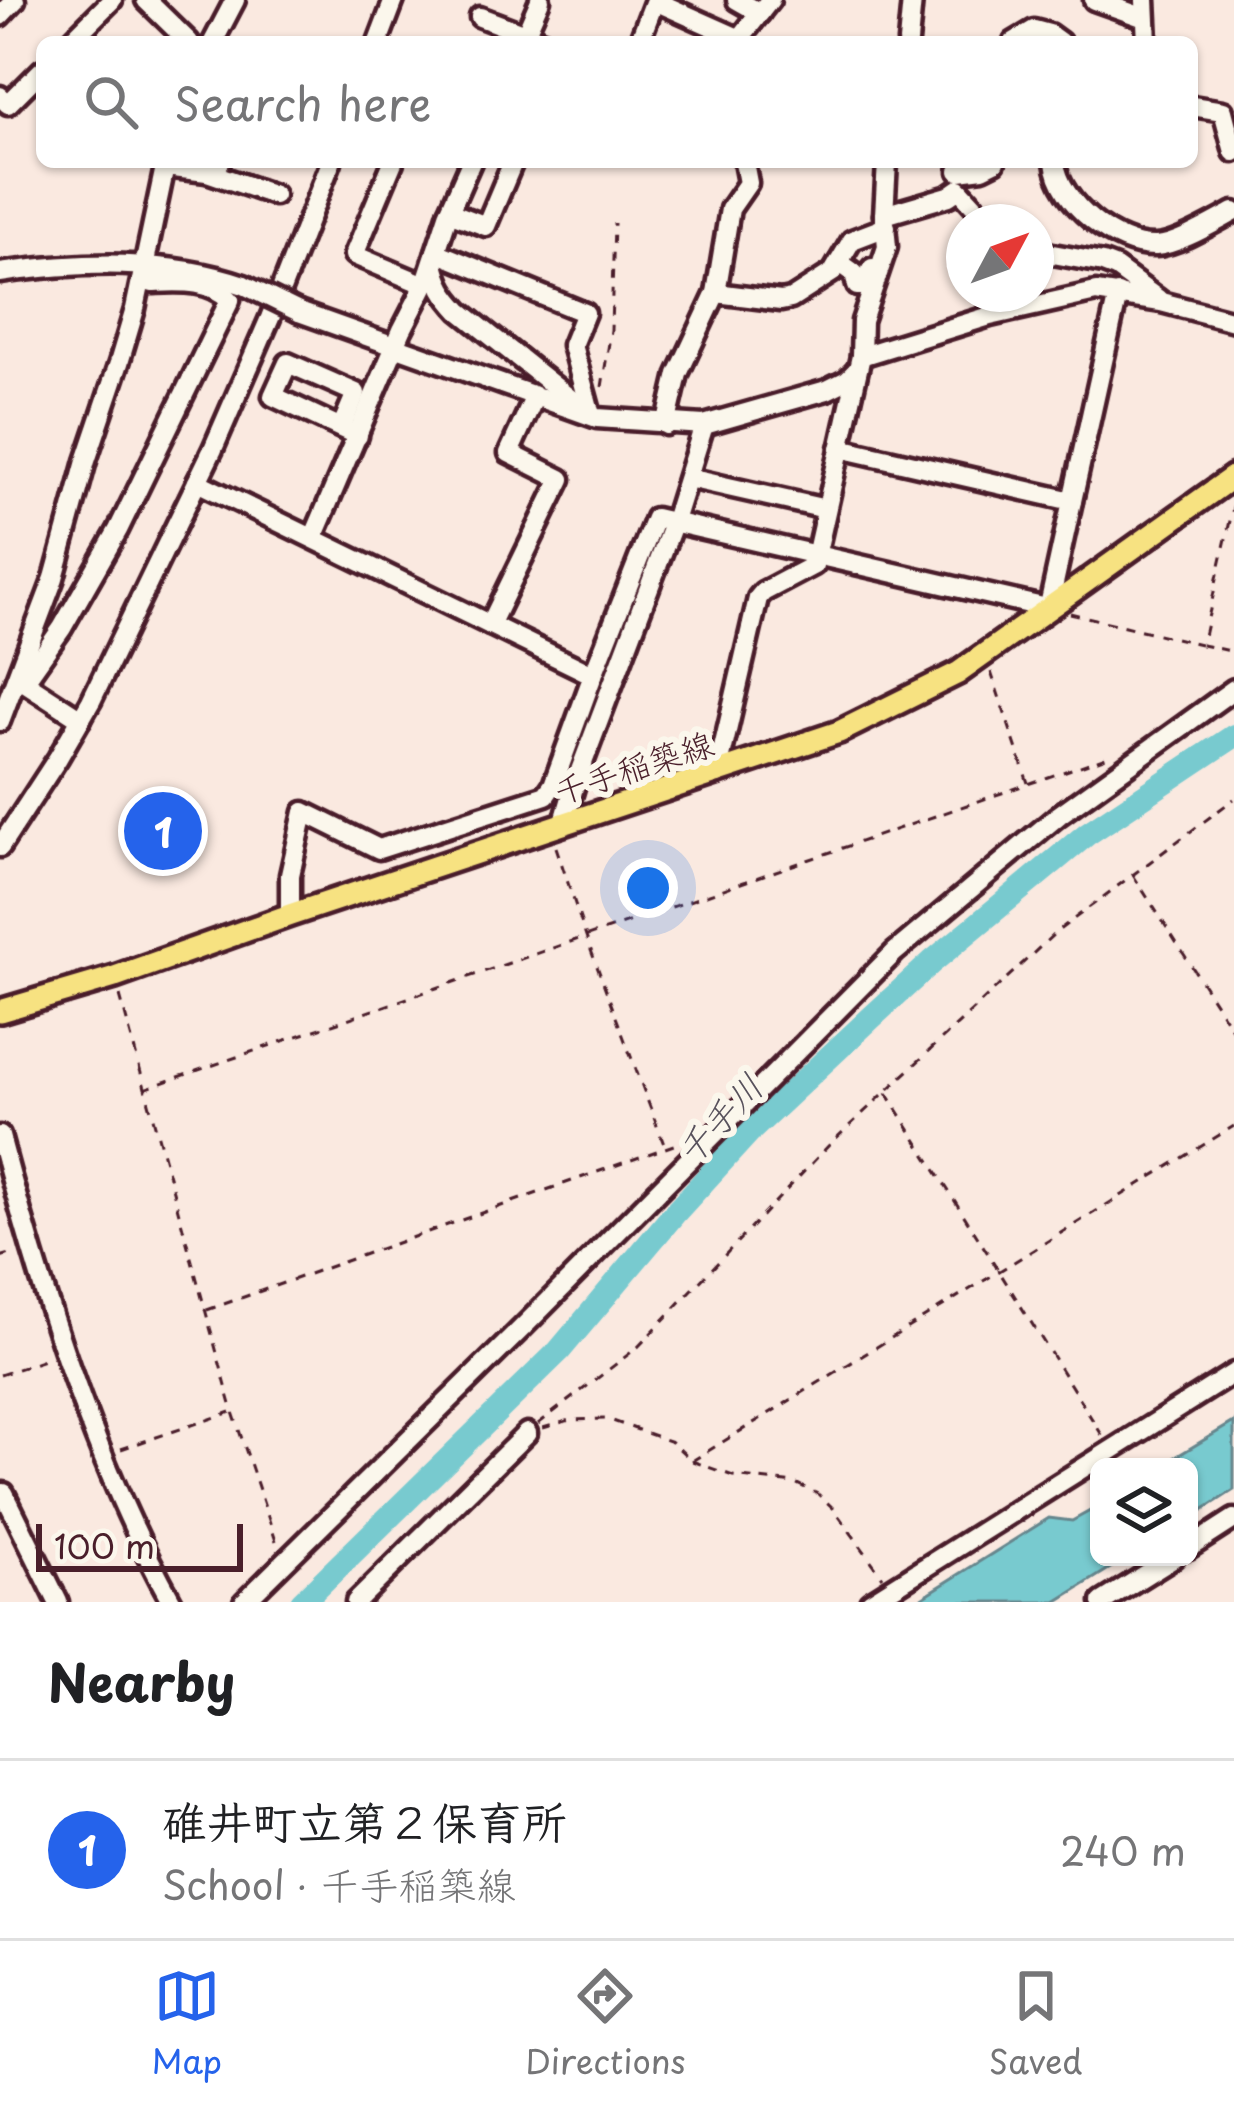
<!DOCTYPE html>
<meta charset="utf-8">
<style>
:root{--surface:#fff;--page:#f6f6f6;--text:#202124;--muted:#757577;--line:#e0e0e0;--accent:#2563eb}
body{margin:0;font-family:"Playpen Sans","Klee One",sans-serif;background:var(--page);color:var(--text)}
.controls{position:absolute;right:36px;bottom:36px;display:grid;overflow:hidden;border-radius:18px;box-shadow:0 3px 9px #0004}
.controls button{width:108px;height:108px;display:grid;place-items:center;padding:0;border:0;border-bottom:3px solid var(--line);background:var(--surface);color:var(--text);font:60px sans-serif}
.compass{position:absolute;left:946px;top:204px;width:108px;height:108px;border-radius:50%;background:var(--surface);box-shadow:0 3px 9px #0004;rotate:49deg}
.scale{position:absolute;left:36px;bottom:30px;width:207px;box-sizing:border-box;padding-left:12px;border:6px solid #4a1f2b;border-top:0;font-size:33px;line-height:42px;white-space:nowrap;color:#4a1f2b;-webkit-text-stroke:9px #fbf7ec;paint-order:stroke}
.you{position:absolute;left:648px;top:888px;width:42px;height:42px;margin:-30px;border:9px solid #fff;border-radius:50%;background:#1a73e8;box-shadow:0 0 0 18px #1a73e833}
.badge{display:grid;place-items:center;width:78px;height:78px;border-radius:50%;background:var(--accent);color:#fff;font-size:39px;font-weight:700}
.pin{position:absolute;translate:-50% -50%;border:6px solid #fff;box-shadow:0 3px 12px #0006}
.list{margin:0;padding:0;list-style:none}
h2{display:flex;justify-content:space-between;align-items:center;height:156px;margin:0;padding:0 48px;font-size:51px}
h2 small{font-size:39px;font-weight:400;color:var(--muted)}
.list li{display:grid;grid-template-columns:78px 1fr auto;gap:36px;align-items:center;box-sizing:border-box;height:180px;padding:0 48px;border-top:3px solid var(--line)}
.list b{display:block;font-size:45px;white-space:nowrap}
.list p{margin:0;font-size:39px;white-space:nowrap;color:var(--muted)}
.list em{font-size:39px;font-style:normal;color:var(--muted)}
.icon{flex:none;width:66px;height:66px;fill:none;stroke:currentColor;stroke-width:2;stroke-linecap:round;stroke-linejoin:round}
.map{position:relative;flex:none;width:1234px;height:1602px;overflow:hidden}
.search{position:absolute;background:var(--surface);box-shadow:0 3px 9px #0004;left:36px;right:36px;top:36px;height:132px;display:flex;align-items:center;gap:30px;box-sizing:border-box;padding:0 42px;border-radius:18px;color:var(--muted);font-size:45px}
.sheet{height:336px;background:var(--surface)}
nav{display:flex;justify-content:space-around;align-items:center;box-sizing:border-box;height:168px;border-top:3px solid var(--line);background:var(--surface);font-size:33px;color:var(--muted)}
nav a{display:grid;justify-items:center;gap:6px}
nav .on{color:var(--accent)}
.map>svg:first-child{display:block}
</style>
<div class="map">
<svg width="1234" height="1602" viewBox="0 0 1234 1602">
<rect width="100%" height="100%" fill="#fae9e0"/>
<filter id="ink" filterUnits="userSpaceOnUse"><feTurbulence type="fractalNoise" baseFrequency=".00833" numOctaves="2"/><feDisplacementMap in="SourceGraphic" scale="24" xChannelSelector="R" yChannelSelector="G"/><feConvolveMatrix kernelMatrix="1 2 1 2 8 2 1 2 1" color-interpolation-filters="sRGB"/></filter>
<g filter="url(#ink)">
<g fill="#78cacf" stroke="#66868d" stroke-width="3">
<path d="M1234,1422V1490L1189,1519V1467H1159Z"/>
<path d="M1099,1506V1557H1128L1056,1602H915L1049,1518L1072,1521Z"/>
</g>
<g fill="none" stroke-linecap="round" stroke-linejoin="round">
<path stroke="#78cacf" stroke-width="24" d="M302,1602L559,1351L674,1214L749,1132L872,1017L932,962L1087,834L1234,736"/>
<g stroke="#4a1f2b" stroke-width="27">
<g id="minor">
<path d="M146,0L189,42"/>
<path d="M737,0L760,13"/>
<path d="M1094,0L1145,18"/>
<path d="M1145,0L1147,42"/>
<path d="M655,1L738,38"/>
<path d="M0,16L15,0"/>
<path d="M480,17L546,42"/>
<path d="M70,42L112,0"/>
<path d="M213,42L235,0"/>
<path d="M378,42L394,0"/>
<path d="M522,42L540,0"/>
<path d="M639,42L655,0"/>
<path d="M737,42L770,0"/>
<path d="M908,42L912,0"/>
<path d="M1014,42L1034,30L1049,34L1060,42"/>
<path d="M0,96L8,104L42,70"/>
<path d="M1192,106L1223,111L1234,152"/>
<path d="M393,162L354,255L425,285"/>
<path d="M1055,162C1059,203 1116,248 1156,246C1177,245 1215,222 1234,212"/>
<path d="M165,167L207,172L220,162"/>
<path d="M959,171L983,168L995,162"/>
<path d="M207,172L274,195"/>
<path d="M449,212L486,226L513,162"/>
<path d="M884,215L949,196L959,189L989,222"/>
<path d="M1036,251L1103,263L1116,268L1158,299"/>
<path d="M436,252L585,313L572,345L591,415"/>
<path d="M839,262L854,273L857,286H863L872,268"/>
<path d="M434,263C438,284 445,295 460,311L578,405"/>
<path d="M0,273C81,262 165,258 244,285"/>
<path d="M716,293L781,301L791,299L833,272L852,240L886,227"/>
<path d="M299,312L597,418L704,425L827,390L847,380L857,370"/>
<path d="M861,356L990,316L1096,292L1161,302L1234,321"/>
<path d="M666,425L678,374L716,293L730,209L748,183L744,162"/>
<path d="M341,428L356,393L288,363L273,396L358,436"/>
<path d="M840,448L1072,501L1049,606"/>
<path d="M688,478L826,509"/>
<path d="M197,482L593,675"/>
<path d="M1072,501L1118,294"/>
<path d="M313,538L402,330L425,285L449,212L471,162"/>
<path d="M490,625L561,479L509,453L535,396"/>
<path d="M18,678L81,719"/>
<path d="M24,682L62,628L118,530L230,300C210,279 179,282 152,283"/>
<path d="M0,721L54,578L86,461L119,363L135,309L166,162"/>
<path d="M717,774L758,598L763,592L814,565L861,356L862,321L887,247L884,215L887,162"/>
<path d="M563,825L575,784L673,524L704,425"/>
<path d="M0,847L58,758L91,701L213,449L270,318L331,162"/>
<path d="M290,915V875L304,812L379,849L546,795L553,785L593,675L655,518L1047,608"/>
<path d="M0,1136C41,1291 94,1462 172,1602"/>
<path d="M4,1493L58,1602"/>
<path d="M1189,1548L1234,1519"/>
<path d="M244,1602L522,1328L895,952L1059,815L1234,689"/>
<path d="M356,1602L527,1433"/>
<path d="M870,1602L1234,1373"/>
<path d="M1102,1602L1174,1557"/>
</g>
</g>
<g stroke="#4a1f2b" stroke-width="30">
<path id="major" d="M0,1011L115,977L290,915L839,732L958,673L1234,476"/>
</g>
<g stroke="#4a1f2b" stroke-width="3" stroke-dasharray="9 9" stroke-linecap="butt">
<path d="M602,387L611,330L614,223"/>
<path d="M1234,503L1202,645L1234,652"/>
<path d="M1070,613L1200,644"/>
<path d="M991,672L1028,783"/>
<path d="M556,847L586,937L665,1147"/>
<path d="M1133,875L1234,1032"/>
<path d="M120,996L233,1412L278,1547"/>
<path d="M144,1089L1112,755"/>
<path d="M887,1093L1102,1435"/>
<path d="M0,1257L14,1253"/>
<path d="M207,1310L685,1141"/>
<path d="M0,1375L47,1359"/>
<path d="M538,1424L638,1347L830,1144L1055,933L1234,799"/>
<path d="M543,1428L570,1420L607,1419L672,1442L692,1461L733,1476L795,1483L818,1494L833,1508L883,1577"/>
<path d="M121,1449L231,1412"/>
<path d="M692,1461L1234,1126"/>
</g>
<use href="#minor" stroke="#fbf7ec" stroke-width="18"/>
<use href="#major" stroke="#f7e281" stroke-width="21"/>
<g stroke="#4a1f2b" stroke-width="27" stroke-linecap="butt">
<path id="minor-bridge" d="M244,285L299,312"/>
</g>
<use href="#minor-bridge" stroke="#fbf7ec" stroke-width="18"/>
</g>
</g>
<g text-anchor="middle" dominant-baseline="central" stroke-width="12" stroke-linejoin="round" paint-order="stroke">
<g font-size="33" fill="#4a1f2b" stroke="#fbf7ec">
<text transform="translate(633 766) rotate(-18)">千手稲築線</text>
</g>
<g font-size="36" font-style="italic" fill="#58525c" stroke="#fbf7ec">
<text transform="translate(718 1118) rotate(-47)">千手川</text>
</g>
</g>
</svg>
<div class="controls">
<button><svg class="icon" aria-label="layers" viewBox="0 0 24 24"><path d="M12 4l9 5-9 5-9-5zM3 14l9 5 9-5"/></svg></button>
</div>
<svg class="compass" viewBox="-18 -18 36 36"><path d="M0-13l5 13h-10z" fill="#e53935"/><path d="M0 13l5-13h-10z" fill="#757577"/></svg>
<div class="scale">100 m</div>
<div class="you"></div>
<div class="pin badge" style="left:163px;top:831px">1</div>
<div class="search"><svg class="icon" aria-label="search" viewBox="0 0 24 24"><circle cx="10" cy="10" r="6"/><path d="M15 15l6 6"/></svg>Search here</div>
</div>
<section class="sheet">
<h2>Nearby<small></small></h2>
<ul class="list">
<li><span class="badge">1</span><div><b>碓井町立第２保育所</b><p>School · 千手稲築線</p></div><em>240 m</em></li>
</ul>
</section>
<nav>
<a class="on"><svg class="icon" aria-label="map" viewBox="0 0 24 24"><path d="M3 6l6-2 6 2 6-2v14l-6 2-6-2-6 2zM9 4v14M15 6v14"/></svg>Map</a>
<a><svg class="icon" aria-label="directions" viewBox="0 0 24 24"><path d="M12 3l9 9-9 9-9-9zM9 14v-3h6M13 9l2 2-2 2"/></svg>Directions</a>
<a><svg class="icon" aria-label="saved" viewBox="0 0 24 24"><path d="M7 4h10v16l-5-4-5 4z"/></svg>Saved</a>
</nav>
